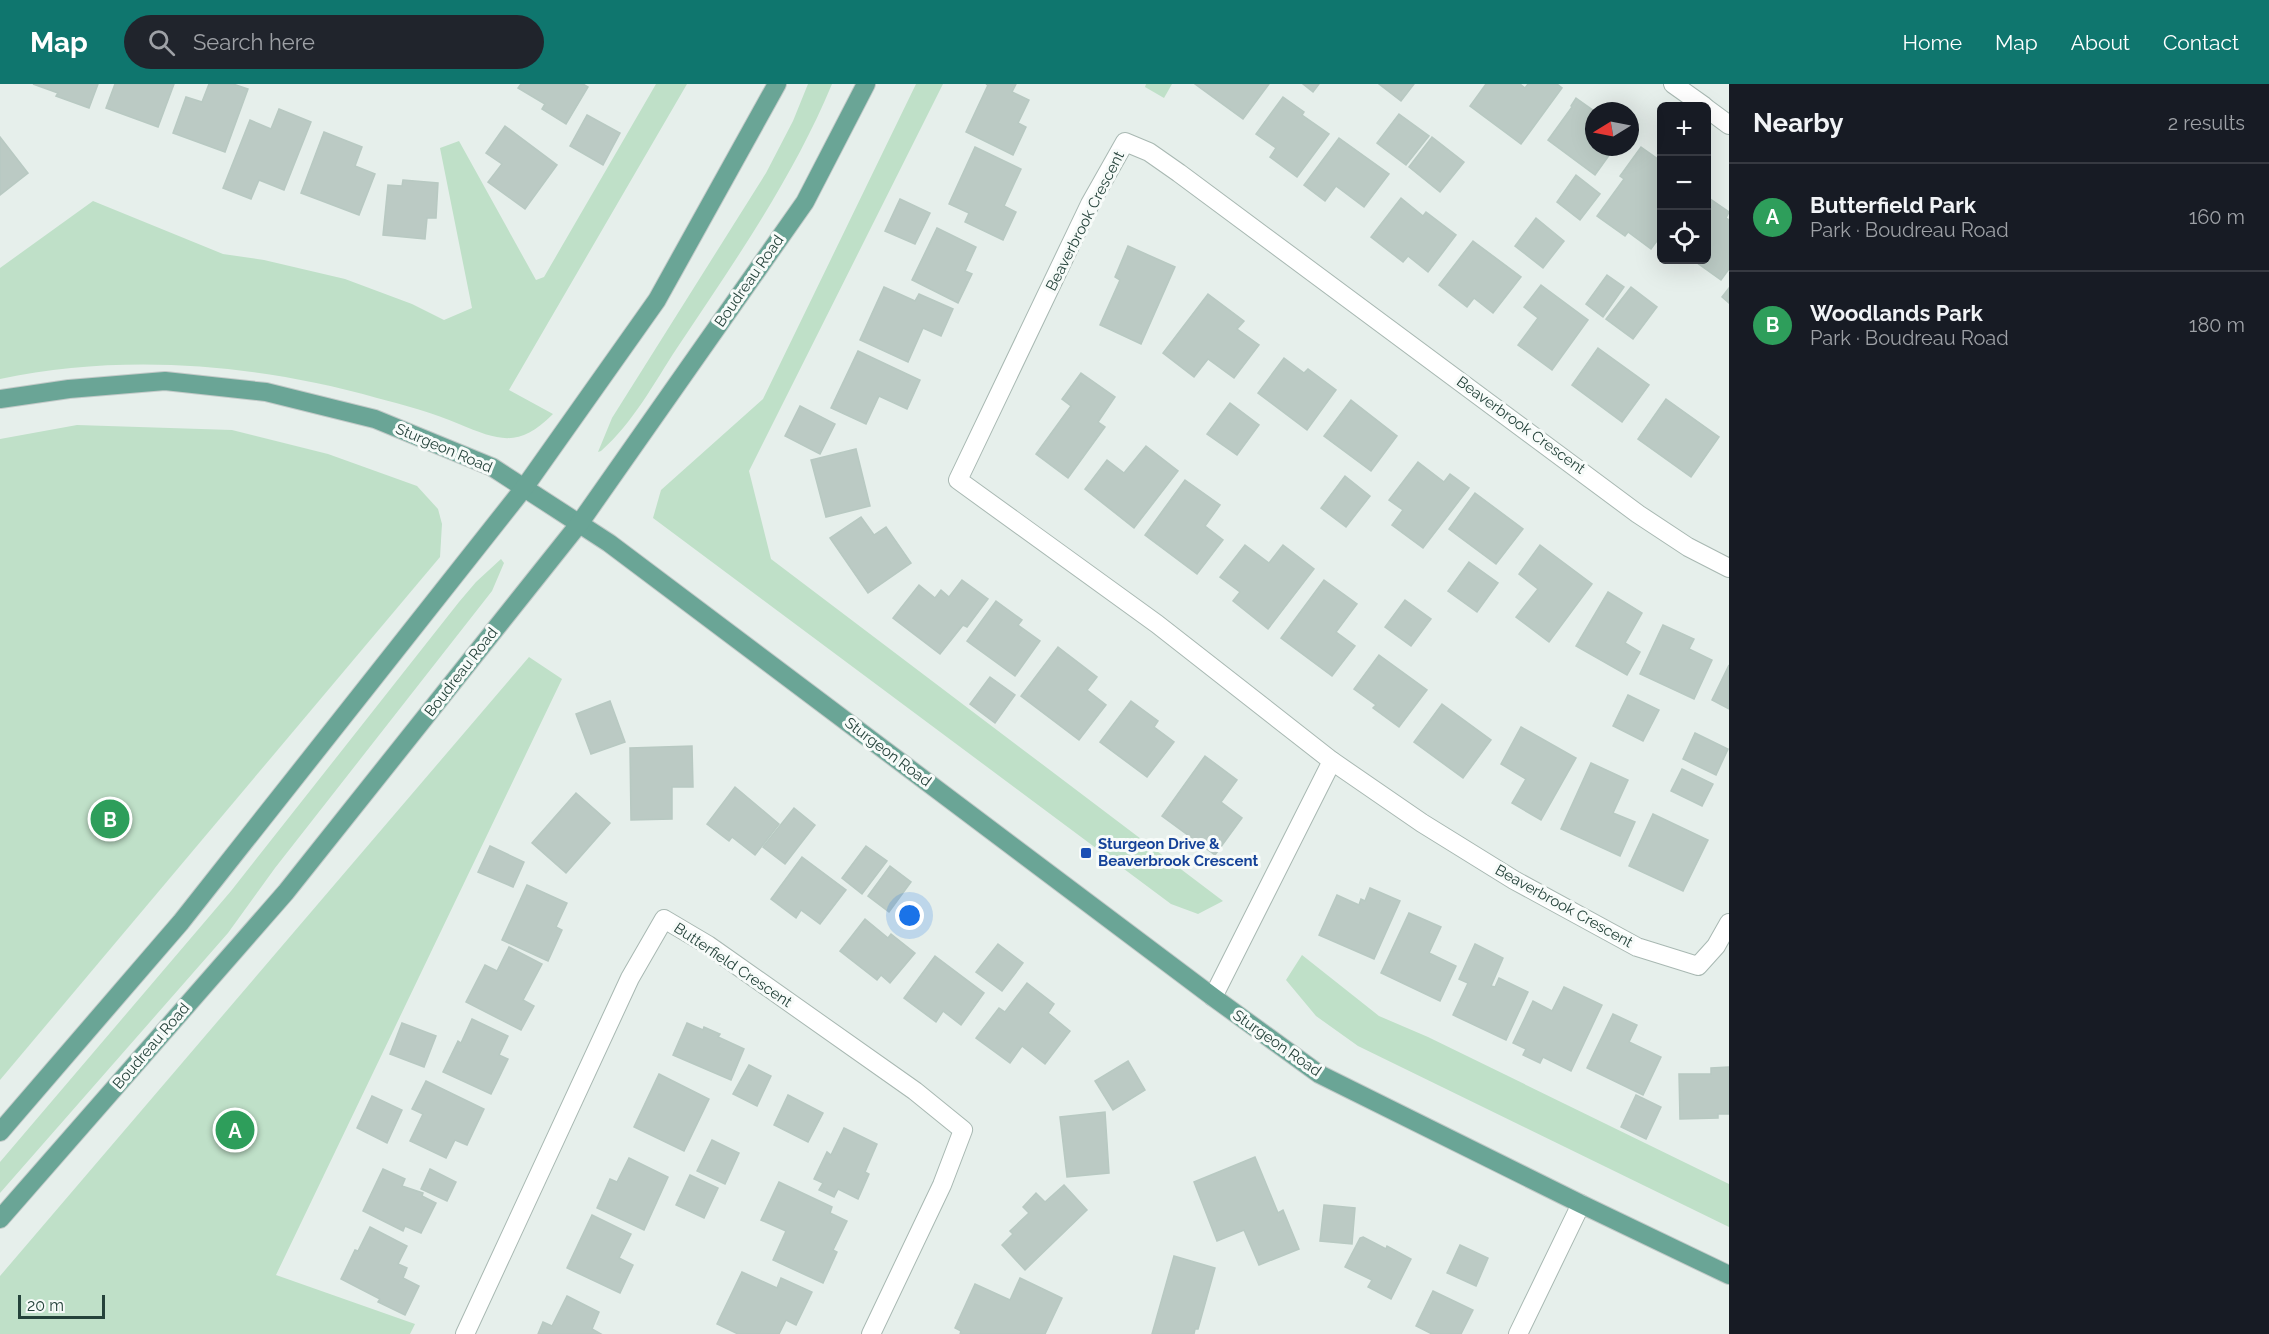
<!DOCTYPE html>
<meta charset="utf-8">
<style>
:root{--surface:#171b24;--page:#20242c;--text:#f1f3f6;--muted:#9ea1a6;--line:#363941;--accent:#0f766e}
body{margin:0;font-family:Raleway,sans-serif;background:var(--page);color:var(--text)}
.controls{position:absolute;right:18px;top:18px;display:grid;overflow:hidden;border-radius:9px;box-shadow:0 6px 24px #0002}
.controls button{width:54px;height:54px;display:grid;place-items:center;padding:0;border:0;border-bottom:2px solid var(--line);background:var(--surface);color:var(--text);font:30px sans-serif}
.compass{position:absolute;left:1585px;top:18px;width:54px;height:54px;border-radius:50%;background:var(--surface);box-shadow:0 6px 24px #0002;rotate:260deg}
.scale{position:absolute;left:18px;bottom:15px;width:87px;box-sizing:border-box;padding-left:6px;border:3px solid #24423a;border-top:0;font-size:16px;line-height:21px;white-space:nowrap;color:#24423a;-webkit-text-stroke:4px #f7fbf9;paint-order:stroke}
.you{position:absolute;left:910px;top:832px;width:21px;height:21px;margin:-15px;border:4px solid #fff;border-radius:50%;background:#1a73e8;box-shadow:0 0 0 9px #1a73e833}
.badge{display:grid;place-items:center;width:39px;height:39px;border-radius:50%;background:var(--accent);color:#fff;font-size:20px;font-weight:700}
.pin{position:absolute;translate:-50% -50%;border:3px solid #fff;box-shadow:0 2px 6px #0006}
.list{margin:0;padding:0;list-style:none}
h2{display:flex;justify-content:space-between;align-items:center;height:78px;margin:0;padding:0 24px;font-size:26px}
h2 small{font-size:20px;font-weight:400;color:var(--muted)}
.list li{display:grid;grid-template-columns:39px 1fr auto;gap:18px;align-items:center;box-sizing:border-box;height:108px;padding:0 24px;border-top:2px solid var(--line)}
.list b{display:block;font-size:22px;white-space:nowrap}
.list p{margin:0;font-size:20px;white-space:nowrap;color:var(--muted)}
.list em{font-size:20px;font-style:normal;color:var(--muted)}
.icon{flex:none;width:33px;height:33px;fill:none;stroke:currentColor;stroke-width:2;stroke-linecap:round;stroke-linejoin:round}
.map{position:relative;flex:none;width:1729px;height:1250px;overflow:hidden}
header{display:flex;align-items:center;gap:36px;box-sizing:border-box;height:84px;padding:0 30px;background:var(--accent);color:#fff}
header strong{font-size:28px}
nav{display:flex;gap:33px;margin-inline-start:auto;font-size:21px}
.search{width:420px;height:54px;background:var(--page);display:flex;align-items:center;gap:15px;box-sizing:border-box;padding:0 21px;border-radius:33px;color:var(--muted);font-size:22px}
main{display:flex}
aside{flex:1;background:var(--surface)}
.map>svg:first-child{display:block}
</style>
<header>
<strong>Map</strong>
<div class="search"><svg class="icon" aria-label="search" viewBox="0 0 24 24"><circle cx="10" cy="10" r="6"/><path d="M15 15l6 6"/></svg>Search here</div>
<nav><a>Home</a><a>Map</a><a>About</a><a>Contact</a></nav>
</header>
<main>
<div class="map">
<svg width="1729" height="1250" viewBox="0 0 1729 1250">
<rect width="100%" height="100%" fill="#e6efeb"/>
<g fill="#bfe0c8">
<path d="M656,0H687L509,306L553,330C519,364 500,357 459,340C433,329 405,321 377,314C256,280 124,269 0,295V184L93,117L223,170L264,176L345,195L412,220L444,236L472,224L440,64L459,57L536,196L544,193Z"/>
<path d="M808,0H832C793,94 733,180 677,264C654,299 633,339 601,367L598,368L612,334L766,89L793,37Z"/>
<path d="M916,0H943L749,387L771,475L1223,817L1198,830L1171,820L653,434L661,406L763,315Z"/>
<path d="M1146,0H1172L1164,14L1145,3Z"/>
<path d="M77,341L232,346L328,370L417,402L438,425L442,440L440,473L0,996V355Z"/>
<path d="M501,475L504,479L492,507L275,784L228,849L0,1109V1078L231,807L459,518L476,498Z"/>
<path d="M529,573L562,595L276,1191L415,1240L410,1250H0V1192Z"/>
<path d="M1302,871L1379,932L1428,953L1729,1100V1143L1358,962L1316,932L1286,896Z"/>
</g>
<g fill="#bbcac4" stroke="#b8c9c2" stroke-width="1.5">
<path d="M33,0H98L89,24L56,12L58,9Z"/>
<path d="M115,0H174L158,43L106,24Z"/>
<path d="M209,0H233L248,5L225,68L173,49L186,13L202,18Z"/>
<path d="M521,0H583L588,3L566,40L542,25L545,20L518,4Z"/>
<path d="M986,0H1016L1012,8L1029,16L1018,39L1026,43L1013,71L966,48L988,1Z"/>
<path d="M1195,0H1269L1243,35Z"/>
<path d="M1303,0H1319L1313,8Z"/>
<path d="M1379,0H1414L1401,17Z"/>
<path d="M1486,0H1520L1525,4L1528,0H1557L1562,4L1521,60L1470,22Z"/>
<path d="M1283,13L1304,28L1302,31L1329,50L1297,93L1270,73L1276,64L1256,50Z"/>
<path d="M1576,14L1594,27V63H1615L1595,91L1548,56L1572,23L1571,22Z"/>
<path d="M279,25L311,38L284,106L259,96L251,115L223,104L250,36L271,45Z"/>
<path d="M1399,30L1429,52L1406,81L1377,59Z"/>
<path d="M587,31L620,49L603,81L570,62Z"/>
<path d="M505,42L557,81L525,125L488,98L502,80L486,69Z"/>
<path d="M324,48L362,63L355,82L375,90L359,131L301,109Z"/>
<path d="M0,53L28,89L0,111Z"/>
<path d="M1432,53L1464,78L1440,108L1409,83Z"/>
<path d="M1339,54L1389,90L1364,123L1336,102L1325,117L1304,101Z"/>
<path d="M975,63L1021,85L1004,122L1016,128L1003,156L965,138L969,129L949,120Z"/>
<path d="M1641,63L1662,78V112L1658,117L1662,119V150L1651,165L1628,148L1625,152L1597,132L1624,95L1620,92Z"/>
<path d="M1576,91L1600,110L1580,136L1557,118Z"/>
<path d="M403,96L438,99L436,134H427L425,155L383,151L388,101L402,102Z"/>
<path d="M1706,112L1729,128L1726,134L1729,136V185L1721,196L1693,176H1706Z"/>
<path d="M1401,114L1423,132L1426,128L1456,151L1428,188L1408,172L1403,178L1371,153Z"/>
<path d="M900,115L930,129L915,160L885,147Z"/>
<path d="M1536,134L1564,157L1543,184L1515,162Z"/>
<path d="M937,144L976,163L965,187L972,190L958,219L912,196Z"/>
<path d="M1473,157L1521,193L1493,229L1474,214L1467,223L1439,201Z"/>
<path d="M1128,162L1175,183L1141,260L1100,241L1120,196L1115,193Z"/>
<path d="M1607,191L1624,203L1603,233L1586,220Z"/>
<path d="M1541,201L1588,236L1552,286L1518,261L1538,234L1524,223Z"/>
<path d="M884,203L915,217L919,210L953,225L941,252L923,244L908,278L860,256Z"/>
<path d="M1631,203L1657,223L1633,255L1606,235Z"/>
<path d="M1729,204V219L1722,213Z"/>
<path d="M1208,210L1244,237L1237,245L1259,261L1234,294L1208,275L1194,293L1163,269Z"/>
<path d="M1598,264L1649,301L1622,338L1572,301Z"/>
<path d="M858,267L920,296L907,325L879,312L866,340L831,324Z"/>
<path d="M1284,274L1304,289L1308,285L1336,306L1307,346L1258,309Z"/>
<path d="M1081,289L1115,313L1098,338L1105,343L1068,394L1036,370L1071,322L1062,315Z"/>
<path d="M1666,315L1719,353L1691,393L1638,355Z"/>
<path d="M1351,316L1397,352L1371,387L1324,352Z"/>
<path d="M1230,319L1259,341L1237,371L1207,350Z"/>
<path d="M800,322L835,340L820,370L785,352Z"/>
<path d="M1146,362L1178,387L1134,444L1085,405L1107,376L1124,389Z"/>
<path d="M856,365L870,422L826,433L811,376Z"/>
<path d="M1418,378L1444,398L1450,390L1469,404L1423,464L1392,441L1403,426L1389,416Z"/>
<path d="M1345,392L1370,412L1346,443L1321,424Z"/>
<path d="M1185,396L1220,421L1205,442L1223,456L1197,490L1145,451Z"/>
<path d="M1475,409L1523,445L1496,480L1449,445Z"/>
<path d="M861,433L874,451L886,443L911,479L868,509L830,454Z"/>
<path d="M1245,461L1269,479L1283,461L1314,485L1268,545L1233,517L1240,508L1220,493Z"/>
<path d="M1540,461L1592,500L1549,558L1516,533L1538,505L1519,490Z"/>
<path d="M1469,478L1498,499L1477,528L1448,507Z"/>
<path d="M962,496L988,515L967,543L963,541L940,570L893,534L919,501L935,514L941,506L949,513Z"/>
<path d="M1324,496L1357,520L1336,548L1355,562L1332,592L1281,554Z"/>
<path d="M1608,508L1642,529L1625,559L1640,568L1627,591L1576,562Z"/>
<path d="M1405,516L1431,535L1411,562L1385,543Z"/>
<path d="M996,517L1022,536L1018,541L1040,557L1015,592L967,557Z"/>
<path d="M1663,541L1694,555L1689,565L1712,576L1694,615L1640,590Z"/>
<path d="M1058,563L1097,593L1087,606L1106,621L1079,656L1021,612Z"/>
<path d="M1379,571L1427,606L1399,643L1373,624L1376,621L1354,605Z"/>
<path d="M1729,581V625L1712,616Z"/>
<path d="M990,593L1015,611L995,639L970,620Z"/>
<path d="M1628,611L1659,626L1643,657L1613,642Z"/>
<path d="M610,617L625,658L591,670L576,630Z"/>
<path d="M1131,617L1158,637L1154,643L1174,658L1147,693L1100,658Z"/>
<path d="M1442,620L1491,656L1463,694L1414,658Z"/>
<path d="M1521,643L1576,674L1541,736L1512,719L1526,695L1501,680Z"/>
<path d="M1695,649L1728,665L1716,691L1683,675Z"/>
<path d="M692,662L693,703H672V735L631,736L630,664Z"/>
<path d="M1205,672L1237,696L1221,718L1242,734L1215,771L1162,732Z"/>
<path d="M1591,679L1628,696L1613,729L1635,738L1620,772L1561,745Z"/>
<path d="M1682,685L1713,700L1702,722L1671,707Z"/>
<path d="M735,703L779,740L755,771L732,753L729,757L707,740Z"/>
<path d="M576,709L610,739L566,789L532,759Z"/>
<path d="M794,724L815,741L785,780L763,763Z"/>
<path d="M1653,730L1708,756L1683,807L1629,782Z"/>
<path d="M490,762L524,778L513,803L478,788Z"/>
<path d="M866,762L887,777L862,810L842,794Z"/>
<path d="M802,773L846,806L820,840L801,826L796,834L771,815Z"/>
<path d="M890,782L911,798L889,828L868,812Z"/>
<path d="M527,801L567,819L556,843L562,846L548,877L502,856Z"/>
<path d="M1370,804L1400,817L1374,875L1319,851L1337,811L1359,821L1361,815L1365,817Z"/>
<path d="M1409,829L1441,843L1429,869L1456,882L1440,917L1381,889Z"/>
<path d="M865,835L888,854L891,850L915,869L890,899L881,891L877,896L840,867Z"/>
<path d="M998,860L1023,879L1002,907L976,888Z"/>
<path d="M1475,860L1503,874L1491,902L1495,903L1499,894L1528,908L1506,956L1453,931L1468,899L1459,895Z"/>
<path d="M509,863L542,880L523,916L534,922L521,946L466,918L485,881L497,887Z"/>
<path d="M935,872L984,909L961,941L943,927L936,938L904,914Z"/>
<path d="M1027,899L1054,920L1048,929L1070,947L1045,980L1022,962L1010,979L976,954L999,924L1005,928Z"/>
<path d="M1564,903L1602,921L1571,987L1543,973L1540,979L1523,971L1526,965L1513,959L1533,917L1552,927Z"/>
<path d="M1613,930L1637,941L1629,958L1661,973L1643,1011L1587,984Z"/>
<path d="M472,935L508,952L499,971L508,975L491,1010L443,988L458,957L461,959Z"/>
<path d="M402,939L436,952L424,983L390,970Z"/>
<path d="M687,939L703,946L704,943L720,950L718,953L744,965L731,996L673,971Z"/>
<path d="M1128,977L1145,1006L1113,1026L1095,997Z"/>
<path d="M749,981L771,992L757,1022L733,1010Z"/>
<path d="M1729,983V1030H1718V1034L1680,1035L1679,990H1711V984Z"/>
<path d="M659,990L709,1015L684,1067L634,1043Z"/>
<path d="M426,997L484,1025L467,1061L455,1056L446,1074L410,1057L423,1030L412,1025Z"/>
<path d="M788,1011L823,1029L808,1058L774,1041Z"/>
<path d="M1636,1011L1661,1023L1646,1055L1621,1043Z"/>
<path d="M372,1012L402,1026L387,1059L357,1044Z"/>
<path d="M1105,1028L1109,1089L1067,1093L1060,1033Z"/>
<path d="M844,1044L877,1060L865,1088L869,1090L858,1115L838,1105L834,1113L819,1106L823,1099L814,1095L827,1068L831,1071Z"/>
<path d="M712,1056L739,1069L725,1100L697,1087Z"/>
<path d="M1255,1073L1278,1129L1283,1126L1299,1165L1259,1181L1244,1146L1217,1157L1194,1098Z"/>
<path d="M629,1074L668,1093L644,1146L597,1124L610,1095L617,1098Z"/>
<path d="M383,1085L405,1095L402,1102L423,1109L422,1112L436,1119L421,1149L405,1142L403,1147L363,1127Z"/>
<path d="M430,1085L456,1098L447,1117L421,1105Z"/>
<path d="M690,1091L718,1104L704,1134L676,1121Z"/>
<path d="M779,1098L832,1123L830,1129L847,1137L833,1166L837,1168L823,1199L773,1176L786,1147L761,1136Z"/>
<path d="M1064,1101L1087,1126L1025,1186L1002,1161L1013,1150L1010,1147L1029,1129L1023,1123L1036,1109L1045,1118Z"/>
<path d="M1324,1121L1355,1124L1352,1160L1320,1157Z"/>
<path d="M592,1131L631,1150L619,1174L633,1181L620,1209L567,1184Z"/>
<path d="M370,1143L407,1162L398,1180L407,1184L403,1194L419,1202L405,1231L378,1218L380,1215L341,1195L355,1166L358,1167Z"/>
<path d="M1363,1153L1386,1165L1387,1162L1411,1175L1391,1215L1368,1203L1372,1196L1345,1183L1360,1154Z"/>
<path d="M1460,1161L1488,1174L1476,1202L1447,1189Z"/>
<path d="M1174,1172L1215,1184L1198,1245H1195L1194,1250H1152Z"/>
<path d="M742,1188L777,1204L781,1194L812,1208L796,1241L786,1236L779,1250H738L717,1240Z"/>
<path d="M1020,1194L1062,1214L1045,1250H960L961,1247L955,1244L975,1200L1010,1216Z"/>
<path d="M1433,1207L1473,1226L1461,1250H1432L1416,1242Z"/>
<path d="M567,1212L599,1228L592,1245L601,1250H538L543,1238L552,1242Z"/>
</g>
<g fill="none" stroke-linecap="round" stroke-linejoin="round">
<g stroke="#a8b8b2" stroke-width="20">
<g id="minor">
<path d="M1673,0L1704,22"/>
<path d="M1706,24L1729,41"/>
<path d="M1729,484L1688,463L1638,430L1179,89L1149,68L1125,58L1090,120L958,396L1157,540L1332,677L1422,739L1514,796L1637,863L1698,882L1716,862L1729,839"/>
<path d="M1213,913L1332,677"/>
<path d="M465,1250L630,894L664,835L708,861L915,1007L963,1046L942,1101L871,1250"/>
<path d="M1518,1250L1581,1120"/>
</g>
</g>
<g stroke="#c2cac8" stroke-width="20">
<g id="major">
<path d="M0,315L69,305L165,297L266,308L375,335L492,383L609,459L1213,913L1319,990L1581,1120L1729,1191"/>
<path d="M0,1048L181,838L524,404L657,216L777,0"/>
<path d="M0,1135L286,808L579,440L805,118L866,0"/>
</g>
</g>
<use href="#minor" stroke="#fff" stroke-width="18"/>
<use href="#major" stroke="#6aa596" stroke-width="18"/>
</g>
<rect fill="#1a4fb4" stroke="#f7fbf9" stroke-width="2" x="1080" y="763" width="12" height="12" rx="3"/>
<g text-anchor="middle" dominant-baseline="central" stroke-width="6" stroke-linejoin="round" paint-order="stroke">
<g font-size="15" fill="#24423a" stroke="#f7fbf9">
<text transform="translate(1085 137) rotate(-63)">Beaverbrook Crescent</text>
<text transform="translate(749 197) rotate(-55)">Boudreau Road</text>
<text transform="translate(1521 341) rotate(36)">Beaverbrook Crescent</text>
<text transform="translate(444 364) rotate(23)">Sturgeon Road</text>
<text transform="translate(461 588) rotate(-52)">Boudreau Road</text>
<text transform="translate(888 668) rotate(37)">Sturgeon Road</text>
<text transform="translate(1564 822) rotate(29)">Beaverbrook Crescent</text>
<text transform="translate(733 881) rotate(34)">Butterfield Crescent</text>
<text transform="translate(1277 959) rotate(35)">Sturgeon Road</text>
<text transform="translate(151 962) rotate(-49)">Boudreau Road</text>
</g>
<g font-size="15" font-weight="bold" fill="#164399" stroke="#f7fbf9" text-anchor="start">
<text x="1098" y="760">Sturgeon Drive &amp;<tspan x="1098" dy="17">Beaverbrook Crescent</tspan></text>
</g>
</g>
</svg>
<div class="controls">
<button>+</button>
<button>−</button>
<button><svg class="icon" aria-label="locate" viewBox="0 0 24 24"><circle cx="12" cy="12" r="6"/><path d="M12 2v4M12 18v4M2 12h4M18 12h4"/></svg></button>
</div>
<svg class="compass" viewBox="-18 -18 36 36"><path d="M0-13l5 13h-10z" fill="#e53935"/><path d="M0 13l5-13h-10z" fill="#9ea1a6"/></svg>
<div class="scale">20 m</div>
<div class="you"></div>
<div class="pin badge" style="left:235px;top:1046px;background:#2e9e5b">A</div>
<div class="pin badge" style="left:110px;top:735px;background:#2e9e5b">B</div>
</div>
<aside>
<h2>Nearby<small>2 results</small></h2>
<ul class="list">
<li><span class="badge" style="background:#2e9e5b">A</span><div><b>Butterfield Park</b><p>Park · Boudreau Road</p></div><em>160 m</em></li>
<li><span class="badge" style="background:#2e9e5b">B</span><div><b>Woodlands Park</b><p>Park · Boudreau Road</p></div><em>180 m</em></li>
</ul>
</aside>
</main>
